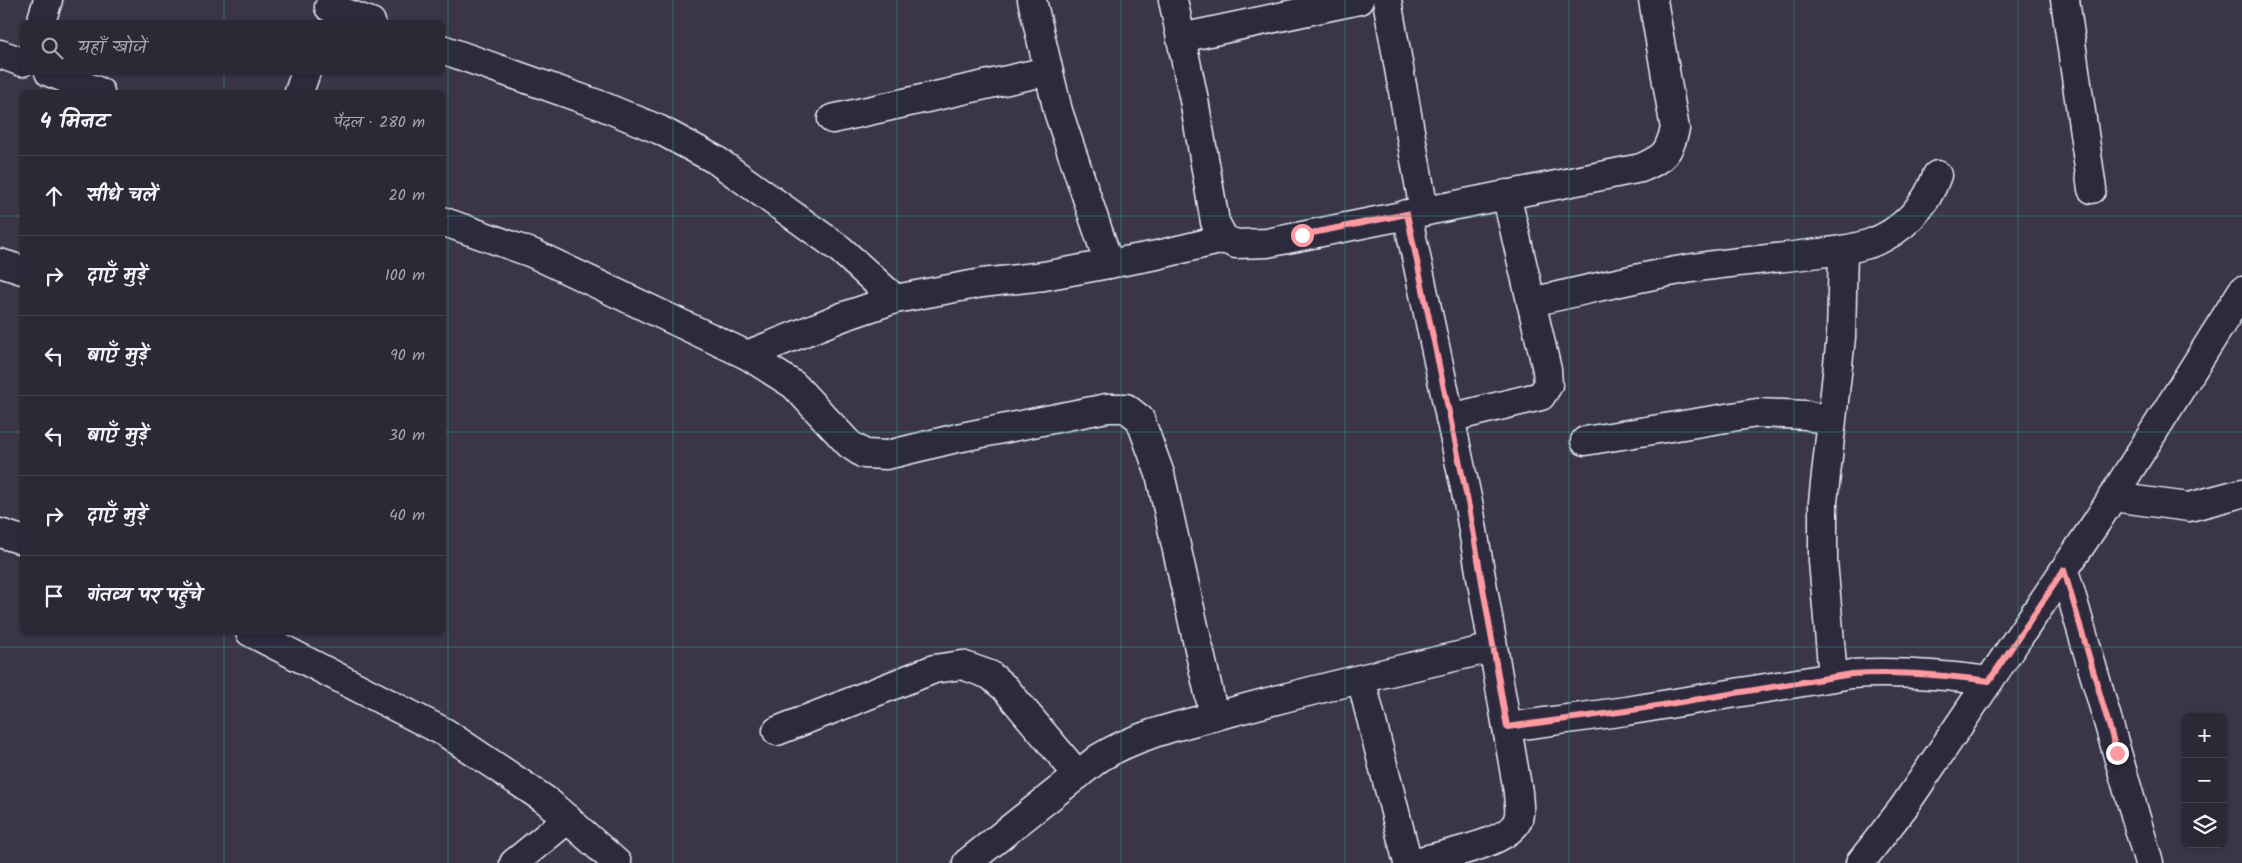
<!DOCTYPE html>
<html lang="hi">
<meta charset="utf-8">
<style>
:root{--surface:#2c2836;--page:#34303e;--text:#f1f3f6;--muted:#a6a6ad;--line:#484451}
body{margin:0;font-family:Kalam,"Playpen Sans Deva",sans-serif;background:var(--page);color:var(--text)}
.controls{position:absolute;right:15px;bottom:15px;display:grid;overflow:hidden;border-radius:8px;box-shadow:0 1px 4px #0004}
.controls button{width:45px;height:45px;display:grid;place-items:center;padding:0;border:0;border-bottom:1px solid var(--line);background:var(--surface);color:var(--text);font:25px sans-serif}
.stop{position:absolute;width:15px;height:15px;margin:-11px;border:4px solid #ff9aa2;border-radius:50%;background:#fff}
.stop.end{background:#ff9aa2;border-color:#fff;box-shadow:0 1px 5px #0008}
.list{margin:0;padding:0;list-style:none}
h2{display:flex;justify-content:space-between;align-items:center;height:65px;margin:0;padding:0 20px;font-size:21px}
h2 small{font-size:16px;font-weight:400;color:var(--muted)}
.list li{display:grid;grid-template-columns:32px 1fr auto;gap:15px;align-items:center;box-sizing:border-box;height:80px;padding:0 20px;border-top:1px solid var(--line)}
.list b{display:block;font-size:19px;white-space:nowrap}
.list em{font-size:16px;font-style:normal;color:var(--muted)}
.icon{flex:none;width:28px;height:28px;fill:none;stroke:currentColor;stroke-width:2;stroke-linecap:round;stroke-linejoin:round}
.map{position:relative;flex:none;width:2242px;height:863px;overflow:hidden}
.search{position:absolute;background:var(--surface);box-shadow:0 1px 4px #0004;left:20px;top:20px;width:425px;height:55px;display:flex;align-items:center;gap:12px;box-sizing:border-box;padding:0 18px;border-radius:8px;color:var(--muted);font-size:19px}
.panel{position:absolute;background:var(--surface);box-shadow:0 1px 4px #0004;left:20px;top:90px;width:425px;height:545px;border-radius:8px}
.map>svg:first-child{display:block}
</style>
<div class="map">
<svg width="2242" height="863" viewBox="0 0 2242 863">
<rect width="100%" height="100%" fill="#3a3648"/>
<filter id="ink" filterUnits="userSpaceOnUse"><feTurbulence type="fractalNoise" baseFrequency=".02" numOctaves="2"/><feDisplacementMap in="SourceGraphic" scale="10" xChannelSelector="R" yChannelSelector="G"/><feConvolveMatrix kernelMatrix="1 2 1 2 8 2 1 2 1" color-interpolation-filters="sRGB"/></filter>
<g filter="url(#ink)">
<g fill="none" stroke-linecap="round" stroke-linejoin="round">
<g stroke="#e8f1f8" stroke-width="31">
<g id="street">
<path d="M1032,0L1058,111L1109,264"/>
<path d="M1173,0L1194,100L1215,222L1224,239L1236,244L1267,243L1641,168C1665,157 1668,154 1675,129L1653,0"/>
<path d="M1387,0L1424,211"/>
<path d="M2065,0L2092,189"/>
<path d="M329,7L371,22"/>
<path d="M41,22L48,0"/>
<path d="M1181,38L1359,0"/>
<path d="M442,49L600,105L660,130L716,160L840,249L895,299"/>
<path d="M0,54L22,62"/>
<path d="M49,72L100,92"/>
<path d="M299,92L306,72"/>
<path d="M832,119L1048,71"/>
<path d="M1407,214L1469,507L1518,792C1518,800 1521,811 1518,819C1511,844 1434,857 1411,863"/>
<path d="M442,221L532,253L747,355L794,385L849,444L864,454L887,455L957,438L1107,408H1126L1140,419L1160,474L1214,716"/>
<path d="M0,263L22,270"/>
<path d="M1531,302C1588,290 1648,274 1706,266C1743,261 1781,258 1819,253C1836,251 1854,249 1871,243C1902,232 1927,205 1937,175"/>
<path d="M747,355L842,317L895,299L982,283L1044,276L1157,255L1224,239"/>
<path d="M1450,418L1541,396L1548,385L1547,370L1506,194"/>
<path d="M1585,441L1757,413L1806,415L1831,422"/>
<path d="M2112,497L2189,507L2242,493"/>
<path d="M2064,570L2149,863"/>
<path d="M1833,677L1823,561V502L1841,337L1843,250"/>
<path d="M1361,679L1408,863"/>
<path d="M1507,727L1626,711L1852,674C1898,671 1943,675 1989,681"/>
<path d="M777,731L934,669L962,665L990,675L1005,688L1078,775"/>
<path d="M514,863L568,819"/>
<path d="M967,863L1099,758C1140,733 1186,724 1231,712C1318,688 1405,668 1493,648"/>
<path d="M1860,863L1903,808L2098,520L2242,291"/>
</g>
</g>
<g stroke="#e8f1f8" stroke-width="31">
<g id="secondary">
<path d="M0,533L22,540"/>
<path d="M250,632L446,733L547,801L617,863"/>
</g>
</g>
<use href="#street" stroke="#2f2a3d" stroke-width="28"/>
<use href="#secondary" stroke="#2f2a3d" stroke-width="28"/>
</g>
</g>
<g fill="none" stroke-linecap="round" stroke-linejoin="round" filter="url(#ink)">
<path stroke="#ff9aa2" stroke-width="6" d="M1302,235L1407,214L1469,507L1507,727L1626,711L1852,674C1898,671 1943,675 1989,681L2064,570L2117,753"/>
</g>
<path fill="none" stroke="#3a8f8a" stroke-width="1" stroke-opacity="0.55" d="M224,0V22M448,0V863M673,0V863M897,0V863M1121,0V863M1345,0V863M1569,0V863M1794,0V863M2018,0V863M224,72V92M0,216H22M442,216H2242M0,432H22M442,432H2242M224,632V863M0,647H2242"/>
</svg>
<div class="controls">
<button>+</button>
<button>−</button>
<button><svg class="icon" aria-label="layers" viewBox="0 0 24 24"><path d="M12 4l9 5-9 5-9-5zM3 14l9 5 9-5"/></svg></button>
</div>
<div class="stop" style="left:1302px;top:235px"></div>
<div class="stop end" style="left:2117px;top:753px"></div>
<div class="search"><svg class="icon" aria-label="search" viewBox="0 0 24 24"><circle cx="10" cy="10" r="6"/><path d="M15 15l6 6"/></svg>यहाँ खोजें</div>
<section class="panel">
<h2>4 मिनट<small>पैदल · 280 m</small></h2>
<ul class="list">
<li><svg class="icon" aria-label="ahead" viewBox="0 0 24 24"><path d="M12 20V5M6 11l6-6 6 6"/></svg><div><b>सीधे चलें</b></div><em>20 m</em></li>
<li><svg class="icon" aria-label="right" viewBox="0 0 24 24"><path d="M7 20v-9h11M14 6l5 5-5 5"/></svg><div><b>दाएँ मुड़ें</b></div><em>100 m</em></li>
<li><svg class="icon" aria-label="left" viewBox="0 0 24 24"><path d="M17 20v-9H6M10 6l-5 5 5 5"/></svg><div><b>बाएँ मुड़ें</b></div><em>90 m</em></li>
<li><svg class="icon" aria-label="left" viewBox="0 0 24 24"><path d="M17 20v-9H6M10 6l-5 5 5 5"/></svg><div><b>बाएँ मुड़ें</b></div><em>30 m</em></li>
<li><svg class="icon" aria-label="right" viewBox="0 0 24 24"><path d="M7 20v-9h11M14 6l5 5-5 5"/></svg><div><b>दाएँ मुड़ें</b></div><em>40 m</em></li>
<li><svg class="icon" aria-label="arrive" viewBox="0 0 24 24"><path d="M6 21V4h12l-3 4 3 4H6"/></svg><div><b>गंतव्य पर पहुँचे</b></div></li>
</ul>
</section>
</div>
